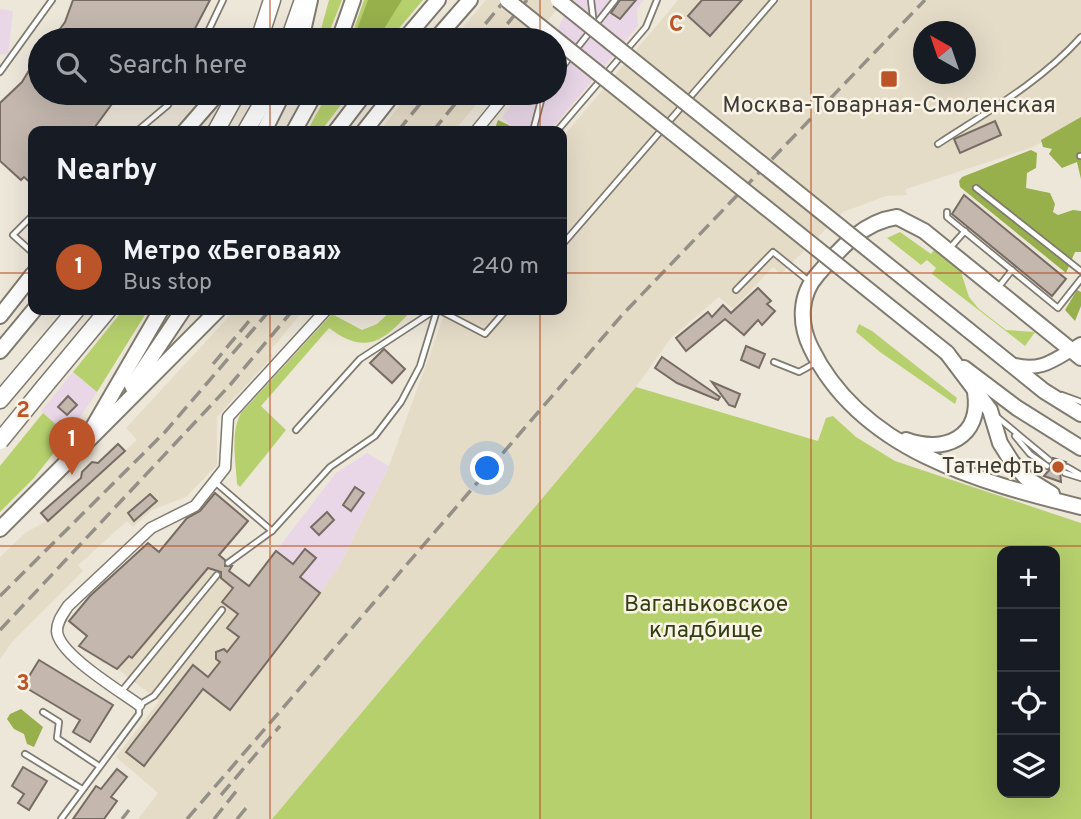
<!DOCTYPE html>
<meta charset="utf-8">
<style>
:root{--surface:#171b24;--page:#20242c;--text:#f1f3f6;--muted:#9ea1a6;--line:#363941;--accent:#bb5529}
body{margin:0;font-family:Overpass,sans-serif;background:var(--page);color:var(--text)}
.controls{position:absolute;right:21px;bottom:21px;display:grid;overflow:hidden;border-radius:14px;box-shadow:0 7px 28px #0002}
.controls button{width:63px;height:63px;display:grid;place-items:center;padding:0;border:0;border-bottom:2px solid var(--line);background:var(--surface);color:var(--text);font:35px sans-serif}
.compass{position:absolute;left:913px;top:21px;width:63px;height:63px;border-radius:50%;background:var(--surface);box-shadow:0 7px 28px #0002;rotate:320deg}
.you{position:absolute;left:488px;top:469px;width:24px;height:24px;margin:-18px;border:5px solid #fff;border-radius:50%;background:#1a73e8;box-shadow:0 0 0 10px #1a73e833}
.badge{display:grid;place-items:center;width:46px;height:46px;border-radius:50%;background:var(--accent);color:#fff;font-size:23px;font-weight:700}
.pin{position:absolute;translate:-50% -58px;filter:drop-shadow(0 2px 4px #0008)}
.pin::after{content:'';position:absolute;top:37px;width:24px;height:21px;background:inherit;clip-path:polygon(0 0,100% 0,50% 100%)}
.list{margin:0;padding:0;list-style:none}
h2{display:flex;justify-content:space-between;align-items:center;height:91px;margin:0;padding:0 28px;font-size:30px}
h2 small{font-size:23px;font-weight:400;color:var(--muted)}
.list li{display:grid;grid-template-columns:46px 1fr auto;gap:21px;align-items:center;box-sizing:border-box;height:98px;padding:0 28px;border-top:2px solid var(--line)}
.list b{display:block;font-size:26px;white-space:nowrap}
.list p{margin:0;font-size:23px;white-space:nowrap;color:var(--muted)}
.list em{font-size:23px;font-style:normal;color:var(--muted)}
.icon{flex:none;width:38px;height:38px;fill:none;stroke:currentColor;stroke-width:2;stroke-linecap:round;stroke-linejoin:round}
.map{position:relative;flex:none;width:1081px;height:819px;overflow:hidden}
.search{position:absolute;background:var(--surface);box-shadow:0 7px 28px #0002;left:28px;top:28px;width:539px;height:77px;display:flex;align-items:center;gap:18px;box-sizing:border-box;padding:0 24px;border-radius:38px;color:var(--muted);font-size:26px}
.panel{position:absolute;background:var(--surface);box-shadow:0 7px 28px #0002;left:28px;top:126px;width:539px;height:189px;border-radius:14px}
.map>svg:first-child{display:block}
</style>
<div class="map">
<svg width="1081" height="819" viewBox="0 0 1081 819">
<rect width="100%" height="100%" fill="#ede7da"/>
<g fill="#e5dcc8" fill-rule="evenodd">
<path d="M486,0H565L531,40H452Z"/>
<path d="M678,0H1081V120L1033,147L906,189L907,195L886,196L843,212L781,274L773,267L733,309L719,297L671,338L636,387L272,819H138L158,793L116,757L159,701L107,661L104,664L91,653L90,647L85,652L79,646L87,636L69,621L112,569L116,572L125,566L148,543L159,552L211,490L248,521L218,557L232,566L229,571L297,623L338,568L389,466L446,310H562V138ZM923,32H965V74H923Z"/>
<path d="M409,93H486L454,131H380Z"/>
<path d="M235,310H304L269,352L273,356L217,417V465L186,497L152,510L133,527L127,521L85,559L78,565L83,571L13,641L0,659V557L25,533L48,520L137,440L126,428Z"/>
</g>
<g fill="#e9d7e8">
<path d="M571,0H644L637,9L638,26L550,131H517L502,117L521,93H555L553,40Z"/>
<path d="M0,9L13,11L8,55L0,54Z"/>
<path d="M73,372L97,392L68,435L41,411Z"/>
<path d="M367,453L389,466L338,568L297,623L249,586L336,473Z"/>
</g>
<g fill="#b6d06d" fill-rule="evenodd">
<path d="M329,0H342L326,40H318Z"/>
<path d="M364,0H423L389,40H350Z"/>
<path d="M328,93H350L321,131H307Z"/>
<path d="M900,232L931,254L934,250L961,272L969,297L979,309L1006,330L1035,332L1025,346L932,274L936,268L927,260L921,265L887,238Z"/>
<path d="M123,310H148L97,392L73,372Z"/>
<path d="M392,310H412C384,341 366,356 329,328L261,406L286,430L240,487L237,484C236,463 230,432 241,413L332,314L362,330L377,324Z"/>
<path d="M859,324L872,331L957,398L955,404L880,352L856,332Z"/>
<path d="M636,387L818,441L826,418L833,416L856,437L895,461L1081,523V819H272ZM1002,551H1055V793H1002Z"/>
<path d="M43,413L68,435L34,478L0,512V466Z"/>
</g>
<g fill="#97b04c">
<path d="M368,0H402L377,40H353Z"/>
<path d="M1081,117V179L1077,162L1062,168L1049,154L1052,149L1043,147L1041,140Z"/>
<path d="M498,120L521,131H494Z"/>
<path d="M1031,150L1037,153L1036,168L1027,173L1026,188L1050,193L1055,204L1053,212L1058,215L1073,210L1081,211V252H1075L1066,273L960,187L959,181L962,177Z"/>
<path d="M1077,290L1081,292V306L1075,321L1065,310Z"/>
<path d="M21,709L43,727L34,747L27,744L24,734L14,729L7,719L10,714Z"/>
</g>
<g fill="#c3b7ae" stroke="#776c64" stroke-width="2">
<path d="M73,0H210L189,40H52L65,22Z"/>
<path d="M620,0H636L620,19L611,13Z"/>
<path d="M702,0H742L710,36L688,16Z"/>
<path d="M40,52V93H120L92,131H33V185L24,177L21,180L0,161V103L22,82Z"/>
<path d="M995,121L1001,135L960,153L954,139Z"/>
<path d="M964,195L1066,279L1052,296L952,214Z"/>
<path d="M758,288L771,301L767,304L775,311L762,325L758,320L744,335L725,319L686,351L676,338L708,312L712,317L723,305L731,313Z"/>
<path d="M746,346L765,354L759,368L741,360Z"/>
<path d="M384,349L405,369L392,383L370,363Z"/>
<path d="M662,357L720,397L718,400L677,383L655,368Z"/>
<path d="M712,382L740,394L735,407L729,405Z"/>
<path d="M68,396L77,405L67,415L58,407Z"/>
<path d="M118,444L125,451L48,521L41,513L81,478L82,472L92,462L98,463Z"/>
<path d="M1053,458L1066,462L1060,472L1061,482L1044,476L1051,468Z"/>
<path d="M355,487L364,493L351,511L343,505Z"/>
<path d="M215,493L248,521L219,555L225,560V566H232L229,571L249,586L276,551L293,564L305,549L316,558L300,577L320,593L230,710L203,689L144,766L126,752L193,665L208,677L220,662L216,659V652L224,649L227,652L239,637L227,628L238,614L222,602L233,588L221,578V572L208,568L132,658L129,656L117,669L79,646L87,636L69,621L90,596L148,543L159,552L187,518L200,511Z"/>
<path d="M150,494L157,501L134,521L128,513Z"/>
<path d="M327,512L334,520L319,535L311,527Z"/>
<path d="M39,660L113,705L90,742L73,732L80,720L23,686Z"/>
<path d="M23,767L47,781L29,810L18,803L24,794L12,786Z"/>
<path d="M117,769L127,777L111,797L117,801L104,819H73L96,786L101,789Z"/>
</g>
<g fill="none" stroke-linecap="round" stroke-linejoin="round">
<g stroke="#807b6f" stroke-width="8">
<g id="service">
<path d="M591,0L594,25"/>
<path d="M204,40L223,0"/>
<path d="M0,72L52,0"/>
<path d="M555,76L615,0"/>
<path d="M137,131L168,105L174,93"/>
<path d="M533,131L543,93"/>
<path d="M557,131L646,27L657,0"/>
<path d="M938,144C987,112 1042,81 1081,37"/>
<path d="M1080,156H1081"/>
<path d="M976,188L1081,271"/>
<path d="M947,212V217L1058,308L1081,279"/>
<path d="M33,215L13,235L33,253"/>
<path d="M562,245L774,0"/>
<path d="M949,249L965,231"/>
<path d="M997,289L1012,270"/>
<path d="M736,290L773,252L810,282"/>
<path d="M439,310L485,334L506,310"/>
<path d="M774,362L799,372L817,362"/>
<path d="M1062,395L1081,402"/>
<path d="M996,416L1049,460"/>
<path d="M296,430L360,359L435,310"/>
<path d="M1015,436L1030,454L1047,466"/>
<path d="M1067,467L1081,475"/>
<path d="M1065,473L1081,478"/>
<path d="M215,482L272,531"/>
<path d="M228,563L272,531L330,467L375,436L401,402L420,366L437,310"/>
<path d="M121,692L217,575"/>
<path d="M43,712L59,722L57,738L99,766"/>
<path d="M25,754L82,789"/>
<path d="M61,819L139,714V705L154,696L222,610"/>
</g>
</g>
<g stroke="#807b6f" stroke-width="13">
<g id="minor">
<path d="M476,131L507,93"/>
<path d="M139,705C120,691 58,654 57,631C57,621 63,614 68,606L151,528L195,506L225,468L228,417L326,310"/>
</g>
</g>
<g stroke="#807b6f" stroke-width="16">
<path id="tertiary" d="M1011,364C1042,373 1055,359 1081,344"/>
</g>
<g stroke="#807b6f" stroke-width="18">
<g id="secondary">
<path d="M301,40L310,0"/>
<path d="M339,40L353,0"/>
<path d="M404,40L438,0"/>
<path d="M435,40L470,0"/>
<path d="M185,131L218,93"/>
<path d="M264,131L283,93"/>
<path d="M294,131L315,93"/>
<path d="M336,131L365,93"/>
<path d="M364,131L394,93"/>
<path d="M0,316L33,274"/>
<path d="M967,329L1044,391L1081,414"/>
<path d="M0,351L34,310"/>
<path d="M947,353L990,410L1000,443L1012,462L1026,478L1052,494"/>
<path d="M1081,358L924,231L897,217C862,222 840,249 818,274C799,295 799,324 811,348C861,451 980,482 1081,507"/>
<path d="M964,368L1017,408L1081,448"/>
<path d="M132,386L183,310"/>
<path d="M92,429L161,310"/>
<path d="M906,440C944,454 982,438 975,392"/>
<path d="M0,529L218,310"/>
</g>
</g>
<g stroke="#807b6f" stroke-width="19">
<g id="primary">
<path d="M259,40L272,0"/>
<path d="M289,40L303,0"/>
<path d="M216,131L237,93"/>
<path d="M246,131L268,93"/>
<path d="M44,387L108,310"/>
<path d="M0,400L76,310"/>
</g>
</g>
<use href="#service" stroke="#fff" stroke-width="4.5"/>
<use href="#minor" stroke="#fff" stroke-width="10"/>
<use href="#tertiary" stroke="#fff" stroke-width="12"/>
<use href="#secondary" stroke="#fff" stroke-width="14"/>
<use href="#primary" stroke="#fff" stroke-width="16"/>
<g stroke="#949087" stroke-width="3.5" stroke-dasharray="14 7" stroke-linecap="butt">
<path d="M472,40L505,0"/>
<path d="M494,40L527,0"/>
<path d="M398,131L429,93"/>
<path d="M433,131L464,93"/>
<path d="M213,364L249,321"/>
<path d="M0,596L165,432L270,310"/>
<path d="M0,630L230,385L293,310"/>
<path d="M221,795L280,726"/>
<path d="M122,819L129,810"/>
<path d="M187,819L623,314L925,0"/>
<path d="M214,819L238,789"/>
<path d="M237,819L247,807"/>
</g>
<g stroke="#807b6f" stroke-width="18" stroke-linecap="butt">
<g id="secondary-bridge">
<path d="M507,0L947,353"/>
<path d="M558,0L967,329"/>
</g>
</g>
<g stroke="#807b6f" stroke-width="19" stroke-linecap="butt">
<path id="primary-bridge" d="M0,441L44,387"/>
</g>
<use href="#secondary-bridge" stroke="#fff" stroke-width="14"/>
<use href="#primary-bridge" stroke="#fff" stroke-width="16"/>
</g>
<path fill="none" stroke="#bb5529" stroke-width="2" stroke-opacity="0.55" d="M270,0V40M540,0V40M811,0V819M270,93V131M540,93V131M0,273H33M562,273H1081M270,310V819M540,310V819M0,546H1081"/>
<g fill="#bb5529" stroke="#faf4e7" stroke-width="2.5">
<rect x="880" y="70" width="18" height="18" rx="3.5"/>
<circle cx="1058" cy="467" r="7"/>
</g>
<g text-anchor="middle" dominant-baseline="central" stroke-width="5" stroke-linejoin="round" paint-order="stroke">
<g font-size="23" fill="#3e3c37" stroke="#faf4e7">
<text x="889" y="106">Москва-Товарная-Смоленская</text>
<text x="1044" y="467" text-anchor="end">Татнефть</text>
</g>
<g font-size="23" fill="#343e15" stroke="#faf4e7">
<text x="706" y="605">Ваганьковское<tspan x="706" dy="26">кладбище</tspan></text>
</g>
</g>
<g font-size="23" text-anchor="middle" font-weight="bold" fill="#bb5529" stroke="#faf4e7" stroke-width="5" stroke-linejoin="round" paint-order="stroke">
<text x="676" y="31">C</text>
<text x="23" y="417">2</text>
<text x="23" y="690">3</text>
</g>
</svg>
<div class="controls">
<button>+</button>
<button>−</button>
<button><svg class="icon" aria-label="locate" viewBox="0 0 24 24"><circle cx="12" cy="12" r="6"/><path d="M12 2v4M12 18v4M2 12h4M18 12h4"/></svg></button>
<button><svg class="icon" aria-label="layers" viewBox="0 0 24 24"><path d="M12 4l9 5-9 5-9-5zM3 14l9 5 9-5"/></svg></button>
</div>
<svg class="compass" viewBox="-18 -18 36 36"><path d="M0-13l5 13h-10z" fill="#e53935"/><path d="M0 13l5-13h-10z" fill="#9ea1a6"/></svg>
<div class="you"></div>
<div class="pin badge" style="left:72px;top:475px">1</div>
<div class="search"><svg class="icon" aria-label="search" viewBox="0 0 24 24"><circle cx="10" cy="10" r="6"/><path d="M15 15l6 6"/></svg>Search here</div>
<section class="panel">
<h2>Nearby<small></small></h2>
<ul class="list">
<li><span class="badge">1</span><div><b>Метро «Беговая»</b><p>Bus stop</p></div><em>240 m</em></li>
</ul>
</section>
</div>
